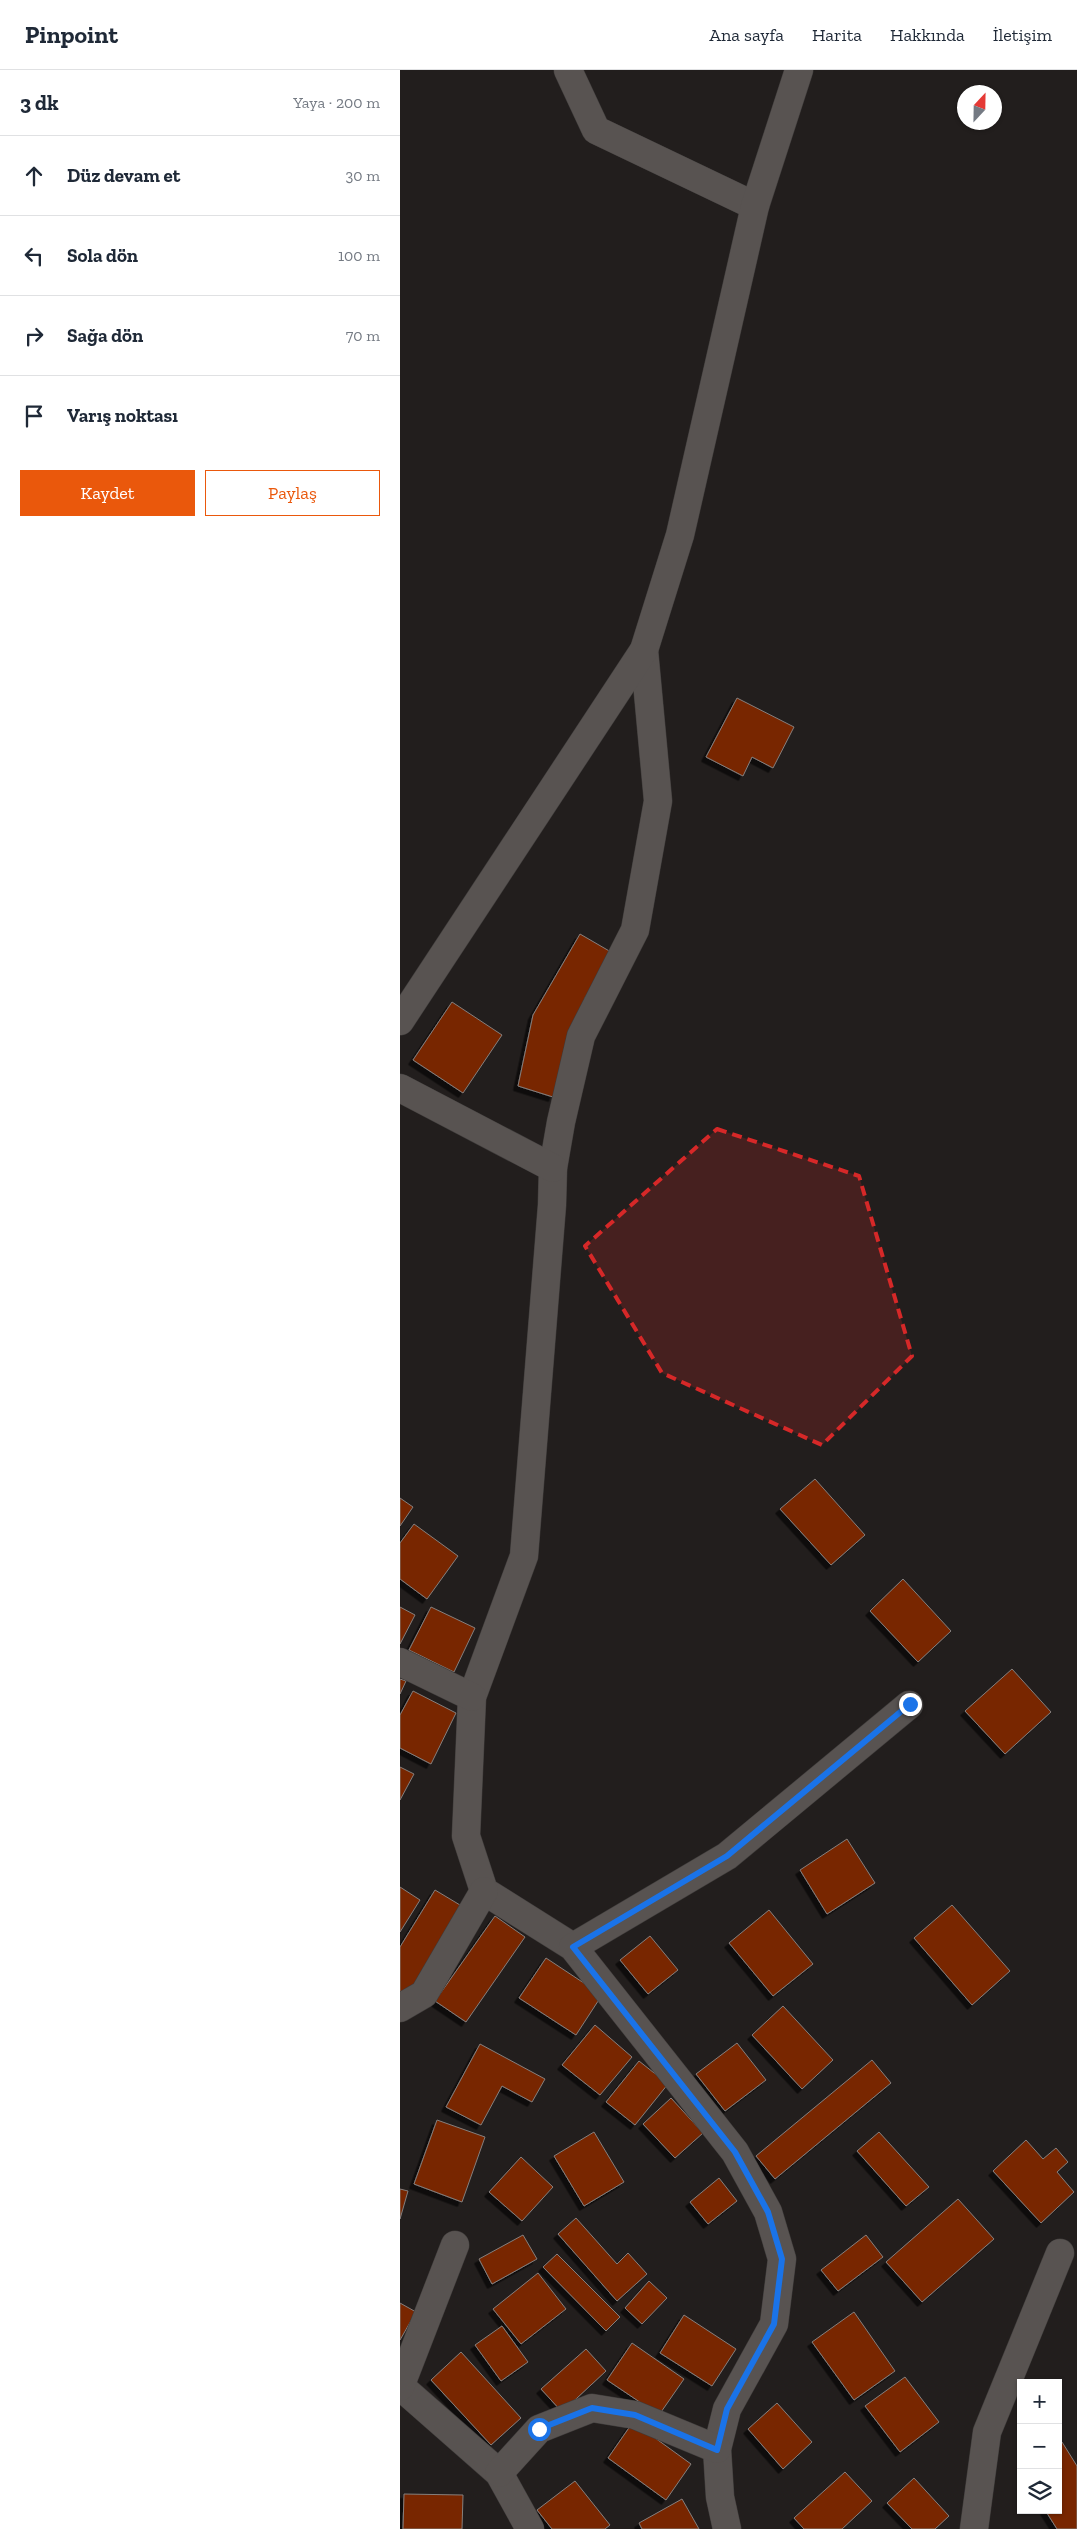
<!DOCTYPE html>
<html lang="tr">
<meta charset="utf-8">
<style>
:root{--surface:#fff;--page:#f6f6f7;--text:#1f2937;--muted:#747a83;--line:#e0e1e3;--accent:#ea580c}
body{margin:0;font-family:"Zilla Slab",serif;background:var(--page);color:var(--text)}
.controls{position:absolute;right:15px;bottom:15px;display:grid;overflow:hidden;border-radius:0px;box-shadow:0 1px 4px #0004}
.controls button{width:45px;height:45px;display:grid;place-items:center;padding:0;border:0;border-bottom:1px solid var(--line);background:var(--surface);color:var(--text);font:25px sans-serif}
.compass{position:absolute;left:557px;top:15px;width:45px;height:45px;border-radius:50%;background:var(--surface);box-shadow:0 1px 4px #0004;rotate:22deg}
.stop{position:absolute;width:15px;height:15px;margin:-11px;border:4px solid #1a73e8;border-radius:50%;background:#fff}
.stop.end{background:#1a73e8;border-color:#fff;box-shadow:0 1px 5px #0008}
.list{margin:0;padding:0;list-style:none}
h2{display:flex;justify-content:space-between;align-items:center;height:65px;margin:0;padding:0 20px;font-size:21px}
h2 small{font-size:16px;font-weight:400;color:var(--muted)}
.list li{display:grid;grid-template-columns:32px 1fr auto;gap:15px;align-items:center;box-sizing:border-box;height:80px;padding:0 20px;border-top:1px solid var(--line)}
.list b{display:block;font-size:19px;white-space:nowrap}
.list em{font-size:16px;font-style:normal;color:var(--muted)}
.actions{display:flex;gap:10px;padding:15px 20px}
.actions a{flex:1;padding:11px 0;border:1px solid var(--accent);border-radius:0px;text-align:center;font-size:18px;color:var(--accent)}
.actions .main{background:var(--accent);color:#fff}
.icon{flex:none;width:28px;height:28px;fill:none;stroke:currentColor;stroke-width:2;stroke-linecap:round;stroke-linejoin:round}
.map{position:relative;flex:none;width:677px;height:2459px;overflow:hidden}
header{display:flex;align-items:center;gap:30px;box-sizing:border-box;height:70px;padding:0 25px;background:var(--surface);border-bottom:1px solid var(--line)}
header strong{font-size:24px}
nav{display:flex;gap:28px;margin-inline-start:auto;font-size:18px}
main{display:flex}
aside{flex:1;background:var(--surface)}
.map>svg:first-child{display:block}
</style>
<header>
<strong>Pinpoint</strong>
<nav><a>Ana sayfa</a><a>Harita</a><a>Hakkında</a><a>İletişim</a></nav>
</header>
<main>
<aside>
<h2>3 dk<small>Yaya · 200 m</small></h2>
<ul class="list">
<li><svg class="icon" aria-label="ahead" viewBox="0 0 24 24"><path d="M12 20V5M6 11l6-6 6 6"/></svg><div><b>Düz devam et</b></div><em>30 m</em></li>
<li><svg class="icon" aria-label="left" viewBox="0 0 24 24"><path d="M17 20v-9H6M10 6l-5 5 5 5"/></svg><div><b>Sola dön</b></div><em>100 m</em></li>
<li><svg class="icon" aria-label="right" viewBox="0 0 24 24"><path d="M7 20v-9h11M14 6l5 5-5 5"/></svg><div><b>Sağa dön</b></div><em>70 m</em></li>
<li><svg class="icon" aria-label="arrive" viewBox="0 0 24 24"><path d="M6 21V4h12l-3 4 3 4H6"/></svg><div><b>Varış noktası</b></div></li>
</ul>
<div class="actions"><a class="main">Kaydet</a><a>Paylaş</a></div>
</aside>
<div class="map">
<svg width="677" height="2459" viewBox="0 0 677 2459">
<defs>
<filter id="shadow"><feDropShadow dx="-4.5" dy="4.5" stdDeviation="0" flood-color="#0009"/></filter>
</defs>
<rect width="100%" height="100%" fill="#221e1d"/>
<g fill="#782701" stroke="#857f7d" filter="url(#shadow)">
<path d="M337,628L394,657L373,698L352,687L343,706L306,687Z"/>
<path d="M180,864L211,882L185,928L153,1027L118,1016L133,945Z"/>
<path d="M52,932L102,965L63,1023L13,990Z"/>
<path d="M415,1409L465,1465L431,1495L380,1439Z"/>
<path d="M0,1428L13,1437L0,1456Z"/>
<path d="M14,1454L58,1486L27,1529L0,1509V1473Z"/>
<path d="M503,1509L551,1561L518,1592L470,1541Z"/>
<path d="M0,1537L15,1545L0,1574Z"/>
<path d="M31,1537L75,1558L54,1602L9,1580Z"/>
<path d="M612,1599L651,1642L605,1684L565,1641Z"/>
<path d="M0,1609L6,1611L0,1624Z"/>
<path d="M13,1621L56,1643L31,1694L0,1678V1645Z"/>
<path d="M0,1697L14,1704L0,1730Z"/>
<path d="M447,1769L475,1813L427,1844L400,1800Z"/>
<path d="M0,1817L20,1830L0,1862Z"/>
<path d="M35,1820L65,1838L10,1929L0,1923V1877Z"/>
<path d="M552,1835L610,1901L572,1935L514,1868Z"/>
<path d="M369,1840L413,1894L373,1926L329,1873Z"/>
<path d="M95,1846L125,1867L66,1952L35,1931Z"/>
<path d="M250,1866L278,1900L248,1924L220,1890Z"/>
<path d="M146,1888L202,1925L176,1965L119,1928Z"/>
<path d="M383,1936L433,1990L402,2019L352,1965Z"/>
<path d="M195,1955L232,1987L200,2025L162,1995Z"/>
<path d="M337,1973L366,2010L325,2041L296,2004Z"/>
<path d="M80,1974L145,2009L132,2032L102,2016L81,2055L46,2037Z"/>
<path d="M472,1990L491,2013L375,2109L356,2086Z"/>
<path d="M239,1991L268,2014L235,2055L206,2032Z"/>
<path d="M271,2028L303,2063L275,2088L243,2054Z"/>
<path d="M37,2050L85,2067L62,2132L14,2114Z"/>
<path d="M194,2062L224,2112L184,2136L154,2086Z"/>
<path d="M479,2062L529,2117L506,2136L457,2081Z"/>
<path d="M626,2070L643,2089L656,2078L668,2092L657,2102L674,2122L641,2153L593,2101Z"/>
<path d="M121,2087L153,2117L122,2151L89,2122Z"/>
<path d="M319,2108L337,2131L308,2154L290,2132Z"/>
<path d="M0,2119L8,2121L0,2149Z"/>
<path d="M558,2129L594,2169L522,2232L486,2192Z"/>
<path d="M176,2148L217,2194L228,2183L247,2204L217,2231L158,2164Z"/>
<path d="M123,2165L137,2189L92,2214L79,2189Z"/>
<path d="M466,2165L483,2187L438,2221L421,2200Z"/>
<path d="M157,2184L220,2247L206,2261L143,2197Z"/>
<path d="M138,2203L166,2239L121,2274L93,2239Z"/>
<path d="M249,2211L267,2228L242,2254L225,2238Z"/>
<path d="M0,2233L16,2242L0,2270Z"/>
<path d="M454,2242L495,2301L454,2330L412,2272Z"/>
<path d="M284,2245L336,2279L312,2316L260,2283Z"/>
<path d="M102,2256L128,2292L101,2311L75,2275Z"/>
<path d="M232,2273L284,2309L259,2345L207,2310Z"/>
<path d="M186,2279L206,2301L162,2342L141,2319Z"/>
<path d="M61,2282L121,2348L91,2375L31,2310Z"/>
<path d="M505,2307L539,2352L500,2382L465,2336Z"/>
<path d="M377,2333L412,2372L383,2399L348,2359Z"/>
<path d="M233,2352L291,2394L266,2430L208,2388Z"/>
<path d="M662,2372L677,2396V2459H657L645,2440H658V2375Z"/>
<path d="M445,2402L472,2431L442,2459H404L394,2448Z"/>
<path d="M514,2408L549,2446L535,2459H512L487,2433Z"/>
<path d="M175,2411L210,2455L205,2459H152L137,2440Z"/>
<path d="M4,2424L63,2425L62,2459H3Z"/>
<path d="M282,2429L299,2459H242L239,2453Z"/>
</g>
<g fill="none" stroke-linecap="round" stroke-linejoin="round">
<g stroke="#3e3b3a" stroke-width="29">
<g id="minor">
<path d="M244,580L258,731L235,860L181,966L161,1052L153,1098L152,1135L124,1486L72,1627L66,1766L84,1821L173,1877L335,2082L368,2142L382,2189L374,2254L327,2339L317,2379L320,2427L327,2459"/>
<path d="M0,1018L153,1098"/>
<path d="M0,1592L72,1627"/>
<path d="M173,1877L327,1786L509,1635"/>
<path d="M0,1938L24,1924L84,1821"/>
<path d="M0,2316L99,2403L130,2459"/>
<path d="M0,2317L55,2175"/>
<path d="M99,2403L139,2359L192,2338L235,2345L317,2379"/>
<path d="M574,2459L587,2362L660,2183"/>
</g>
</g>
<g stroke="#3e3b3a" stroke-width="29">
<g id="tertiary">
<path d="M168,0L196,60L355,136"/>
<path d="M0,951L244,580L280,465L355,136L399,0"/>
</g>
</g>
<use href="#minor" stroke="#585351" stroke-width="28"/>
<use href="#tertiary" stroke="#585351" stroke-width="28"/>
</g>
<g fill="none" stroke-linecap="round" stroke-linejoin="round">
<path stroke="#1a73e8" stroke-width="6" d="M139,2359L192,2338L235,2345L317,2380L327,2339L374,2254L382,2189L368,2142L335,2082L173,1877L327,1786L510,1634"/>
</g>
<path fill="#d62828" fill-opacity="0.2" stroke="#d62828" stroke-width="4" stroke-dasharray="10 6" stroke-linejoin="round" d="M317,1059L459,1106L512,1286L422,1375L262,1303L185,1176Z"/>
</svg>
<div class="controls">
<button>+</button>
<button>−</button>
<button><svg class="icon" aria-label="layers" viewBox="0 0 24 24"><path d="M12 4l9 5-9 5-9-5zM3 14l9 5 9-5"/></svg></button>
</div>
<svg class="compass" viewBox="-18 -18 36 36"><path d="M0-13l5 13h-10z" fill="#e53935"/><path d="M0 13l5-13h-10z" fill="#747a83"/></svg>
<div class="stop" style="left:139px;top:2359px"></div>
<div class="stop end" style="left:510px;top:1634px"></div>
</div>
</main>
